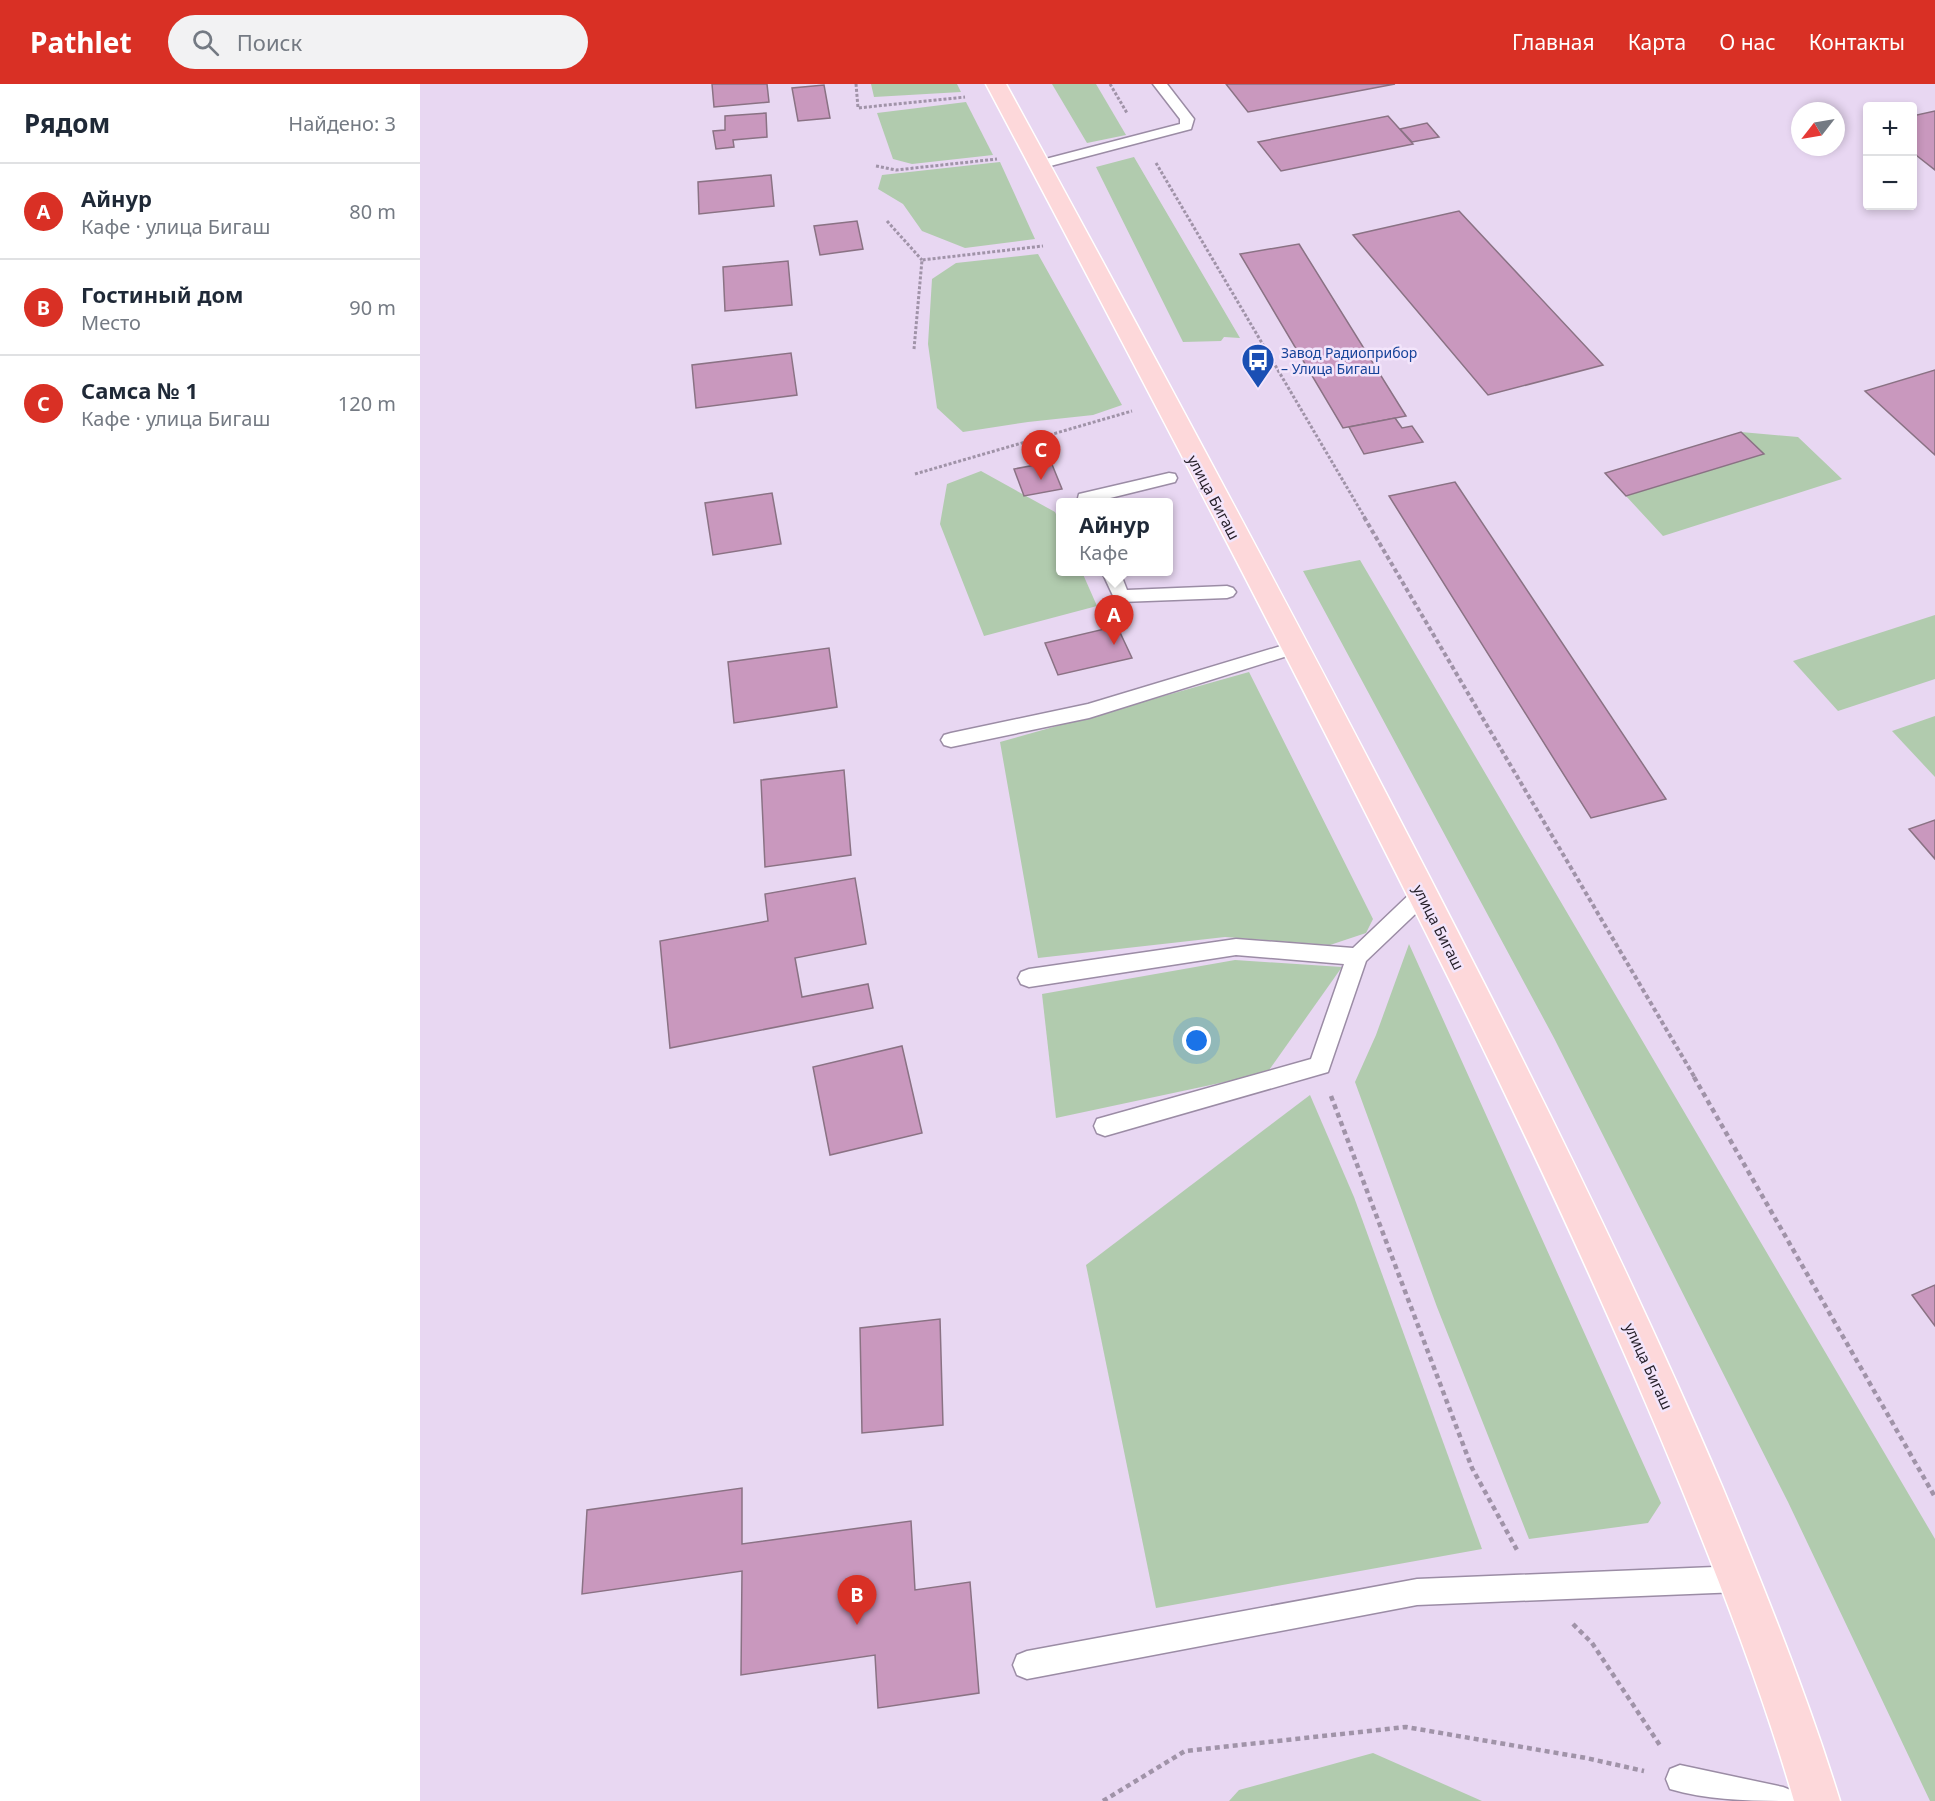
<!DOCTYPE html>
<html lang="ru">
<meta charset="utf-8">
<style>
:root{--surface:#fff;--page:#f2f2f3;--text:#1f2937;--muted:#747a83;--line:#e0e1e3;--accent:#d93025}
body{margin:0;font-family:"Noto Sans",sans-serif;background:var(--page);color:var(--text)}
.controls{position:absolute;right:18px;top:18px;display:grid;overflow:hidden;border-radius:6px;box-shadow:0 3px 9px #0003}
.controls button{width:54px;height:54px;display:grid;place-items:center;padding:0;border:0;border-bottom:2px solid var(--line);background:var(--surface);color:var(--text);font:30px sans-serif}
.compass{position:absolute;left:1371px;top:18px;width:54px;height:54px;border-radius:50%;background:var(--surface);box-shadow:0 3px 9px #0003;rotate:239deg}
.you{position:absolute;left:777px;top:957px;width:21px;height:21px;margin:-15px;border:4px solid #fff;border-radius:50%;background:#1a73e8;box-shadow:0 0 0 9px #1a73e833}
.badge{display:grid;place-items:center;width:39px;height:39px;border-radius:50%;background:var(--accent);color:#fff;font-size:20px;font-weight:700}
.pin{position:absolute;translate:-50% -50px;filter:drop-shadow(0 2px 3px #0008)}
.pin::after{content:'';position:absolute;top:32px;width:21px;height:18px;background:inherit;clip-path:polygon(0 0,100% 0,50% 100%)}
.popup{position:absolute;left:636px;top:414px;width:117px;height:78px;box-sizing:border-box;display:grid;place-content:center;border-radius:6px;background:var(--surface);filter:drop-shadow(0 2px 4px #0005);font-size:20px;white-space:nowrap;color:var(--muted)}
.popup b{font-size:22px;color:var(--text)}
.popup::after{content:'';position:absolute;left:50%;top:100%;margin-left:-12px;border:12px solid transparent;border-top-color:var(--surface)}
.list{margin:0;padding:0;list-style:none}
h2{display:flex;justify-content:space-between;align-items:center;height:78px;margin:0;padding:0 24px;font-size:26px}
h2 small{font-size:20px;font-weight:400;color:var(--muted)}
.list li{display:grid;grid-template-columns:39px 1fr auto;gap:18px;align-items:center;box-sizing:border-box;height:96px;padding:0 24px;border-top:2px solid var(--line)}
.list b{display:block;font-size:22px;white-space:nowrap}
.list p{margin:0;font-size:20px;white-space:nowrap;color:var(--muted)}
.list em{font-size:20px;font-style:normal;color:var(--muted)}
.icon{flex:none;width:33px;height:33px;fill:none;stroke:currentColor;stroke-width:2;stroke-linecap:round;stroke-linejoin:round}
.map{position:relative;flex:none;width:1515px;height:1717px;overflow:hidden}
header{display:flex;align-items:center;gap:36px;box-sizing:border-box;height:84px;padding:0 30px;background:var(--accent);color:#fff}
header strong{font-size:28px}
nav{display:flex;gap:33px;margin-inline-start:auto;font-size:21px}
.search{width:420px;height:54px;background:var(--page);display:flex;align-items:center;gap:15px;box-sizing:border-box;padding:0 21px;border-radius:33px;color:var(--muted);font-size:22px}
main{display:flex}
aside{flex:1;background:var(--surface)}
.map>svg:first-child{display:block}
</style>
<header>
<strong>Pathlet</strong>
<div class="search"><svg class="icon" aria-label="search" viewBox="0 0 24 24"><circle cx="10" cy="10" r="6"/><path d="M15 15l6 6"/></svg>Поиск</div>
<nav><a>Главная</a><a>Карта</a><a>О нас</a><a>Контакты</a></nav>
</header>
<main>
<aside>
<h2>Рядом<small>Найдено: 3</small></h2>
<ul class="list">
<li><span class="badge">A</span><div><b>Айнур</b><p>Кафе · улица Бигаш</p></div><em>80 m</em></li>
<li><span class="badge">B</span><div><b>Гостиный дом</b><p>Место</p></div><em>90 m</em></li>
<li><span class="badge">C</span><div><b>Самса № 1</b><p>Кафе · улица Бигаш</p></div><em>120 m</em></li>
</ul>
</aside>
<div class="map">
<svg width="1515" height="1717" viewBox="0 0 1515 1717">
<rect width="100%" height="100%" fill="#e8d7f2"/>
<g fill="#b1cbae">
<path d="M451,0H537L541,8L454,13Z"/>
<path d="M632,0H676L706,51L667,59Z"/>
<path d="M546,18L573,71L492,80L473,75L457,29Z"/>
<path d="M714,73L820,254L804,253L801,257L763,258L676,83Z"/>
<path d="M580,78L615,155L545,164L502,147L483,120L458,105L462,91Z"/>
<path d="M618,170L702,321L673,331L608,338L543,348L517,324L508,260L512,195L536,179Z"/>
<path d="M1321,348L1378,353L1422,395L1243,452L1206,412L1343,369Z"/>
<path d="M561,387L635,428L640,439V488H662L677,522L564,552L520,440L527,400Z"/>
<path d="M940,476L1515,1455V1717H1510L1368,1418L1134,954L883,487Z"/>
<path d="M1515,531V595L1418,627L1373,577Z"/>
<path d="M829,588L953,835L946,849L910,861L805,853L618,874L580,658Z"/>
<path d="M1515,632V693L1472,647Z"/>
<path d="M989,860L1241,1419L1228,1439L1109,1455L1017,1223L935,998L956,951Z"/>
<path d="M815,876L922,883L847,989L636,1034L622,910Z"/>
<path d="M890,1011L934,1113L1062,1465L736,1524L666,1181Z"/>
<path d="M953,1669L1062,1717H809L819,1706Z"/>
</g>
<g fill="#c998be" stroke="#8a7284" stroke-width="1.5">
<path d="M292,0H347L349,18L294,23Z"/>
<path d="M806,0H975L828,28Z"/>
<path d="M404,1L410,34L378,37L372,4Z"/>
<path d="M1515,27V86L1492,68V32Z"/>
<path d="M346,29L347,53L313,56L314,63L296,65L293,47L305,46V32Z"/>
<path d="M968,32L993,60L861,87L838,58Z"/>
<path d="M1007,39L1019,53L992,58L980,45Z"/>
<path d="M351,91L354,122L279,130L278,98Z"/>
<path d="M1039,127L1183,281L1068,311L933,151Z"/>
<path d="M437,137L443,165L400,171L394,142Z"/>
<path d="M879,160L986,332L923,344L820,170Z"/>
<path d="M368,177L372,221L305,227L303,183Z"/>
<path d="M371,269L377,311L276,324L272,281Z"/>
<path d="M1515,286V371L1445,307Z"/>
<path d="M975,334L982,344L992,342L1003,358L944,370L929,343Z"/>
<path d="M1321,348L1344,370L1206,412L1185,389Z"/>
<path d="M631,378L642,405L604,412L594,385Z"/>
<path d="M1035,398L1246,715L1171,734L969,412Z"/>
<path d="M352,409L361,460L293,471L285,419Z"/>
<path d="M697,542L712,574L638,591L625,559Z"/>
<path d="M409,564L417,623L314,639L308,578Z"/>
<path d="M424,686L431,771L345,783L341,696Z"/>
<path d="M1515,736V775L1489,745Z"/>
<path d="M435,794L446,860L375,874L382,913L448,900L453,924L250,964L240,857L348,837L345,810Z"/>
<path d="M482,962L502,1049L410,1071L393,983Z"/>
<path d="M1515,1201V1242L1492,1211Z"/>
<path d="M520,1235L523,1341L442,1349L440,1244Z"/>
<path d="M322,1404V1460L491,1437L495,1506L550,1498L559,1609L458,1624L455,1571L321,1591L322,1487L162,1510L167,1426Z"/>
</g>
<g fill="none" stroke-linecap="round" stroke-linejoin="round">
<g stroke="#9b8ca5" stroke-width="3">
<g id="lane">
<path d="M733,0H747L774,35L771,45L619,85L612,81L614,78L760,40V35Z"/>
<path d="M749,389L755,390L757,394L755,398L674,418H657L659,410Z"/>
<path d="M682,488H700L707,506L807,502L813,504L816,508L813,512L807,514L701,518L695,516Z"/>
<path d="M874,558L880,560L883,564L880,568L669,634L531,663L524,661L521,656L524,651L531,649L668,620Z"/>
<path d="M1003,802L1010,804L1013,810L1010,816L946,877L908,988L685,1052L677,1049L674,1042L677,1035L891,975L924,880L816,871L609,903L601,900L598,894L601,888L609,885L816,855L933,864L996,804Z"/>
<path d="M1319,1482L1328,1486L1332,1495L1328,1504L1319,1508L997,1521L607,1595L597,1591L593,1581L597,1571L607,1567L997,1495Z"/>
<path d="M1260,1681L1363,1703L1373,1707L1377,1717C1335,1717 1290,1717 1250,1705L1246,1695L1250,1685Z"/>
</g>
</g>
<g stroke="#fff" stroke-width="3">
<path id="primary" d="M566,0H586C749,298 910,597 1064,899C1148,1064 1229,1231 1302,1402C1345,1506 1387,1610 1420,1717H1374C1343,1610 1303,1506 1261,1403C1191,1232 1113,1065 1031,899C881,597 724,298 566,0Z"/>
</g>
<g stroke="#a093a8" stroke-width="3" stroke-dasharray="3 2" stroke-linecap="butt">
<path d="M436,0L438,24L545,13"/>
<path d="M690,0L707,29"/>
<path d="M736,79L945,434"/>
<path d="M456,82L476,86L577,75"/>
<path d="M467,137L502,176"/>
<path d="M494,265L502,176L623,162"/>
<path d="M495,390L712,327"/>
</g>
<path stroke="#a093a8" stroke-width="4" stroke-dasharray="4.5 3" stroke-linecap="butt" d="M944,433L1275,994"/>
<g stroke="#a093a8" stroke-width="4.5" stroke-dasharray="5 4" stroke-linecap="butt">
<path d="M1274,993L1515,1413"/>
<path d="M911,1012L1052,1384L1097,1466"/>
<path d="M1153,1540L1172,1559L1241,1663"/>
<path d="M683,1717L765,1667L986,1643L1166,1674L1224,1687"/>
</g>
<use href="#lane" fill="#fff" fill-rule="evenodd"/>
<use href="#primary" fill="#fdd8da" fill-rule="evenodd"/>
</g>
<defs>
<g id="bus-pin" transform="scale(1.725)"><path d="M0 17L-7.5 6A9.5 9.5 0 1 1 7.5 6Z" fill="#1a4fb4" stroke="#f3e5fb"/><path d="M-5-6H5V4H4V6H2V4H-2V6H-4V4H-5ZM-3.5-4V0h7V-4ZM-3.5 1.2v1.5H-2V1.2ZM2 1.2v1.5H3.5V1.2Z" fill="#fff"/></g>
</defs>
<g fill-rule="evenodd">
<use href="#bus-pin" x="838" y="276"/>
</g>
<g text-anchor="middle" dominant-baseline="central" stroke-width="5" stroke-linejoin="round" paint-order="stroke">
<g font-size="14" fill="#164399" stroke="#f3e5fb" text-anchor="start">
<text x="861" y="268">Завод Радиоприбор<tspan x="861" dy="16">– Улица Бигаш</tspan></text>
</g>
<g font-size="15" fill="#241e28" stroke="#f3e5fb">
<text transform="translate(794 413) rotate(62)">улица Бигаш</text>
<text transform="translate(1019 843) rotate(63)">улица Бигаш</text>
<text transform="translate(1229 1282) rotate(65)">улица Бигаш</text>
</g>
</g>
</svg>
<div class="controls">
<button>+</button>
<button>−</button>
</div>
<svg class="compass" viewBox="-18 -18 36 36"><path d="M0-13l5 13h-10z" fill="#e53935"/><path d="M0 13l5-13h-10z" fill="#747a83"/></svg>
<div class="you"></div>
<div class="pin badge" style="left:694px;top:561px">A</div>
<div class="popup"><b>Айнур</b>Кафе</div>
<div class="pin badge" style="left:437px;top:1541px">B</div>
<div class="pin badge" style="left:621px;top:396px">C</div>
</div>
</main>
